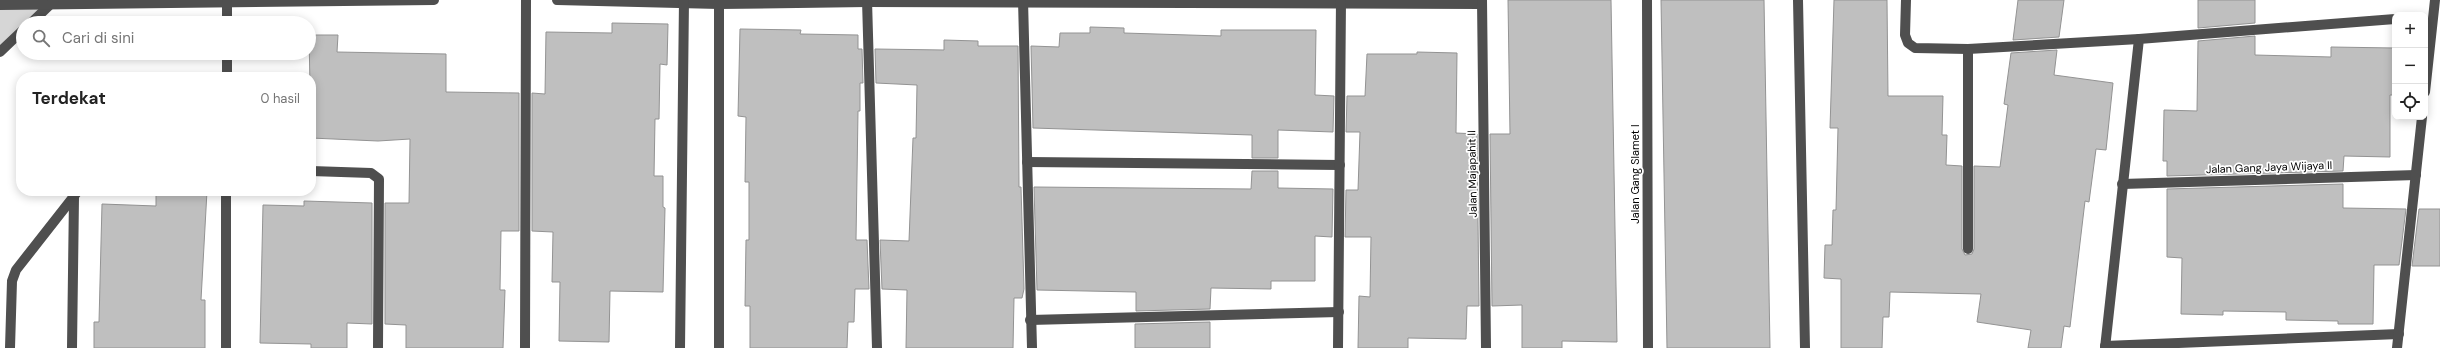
<!DOCTYPE html>
<html lang="id">
<meta charset="utf-8">
<style>
:root{--surface:#fff;--page:#f2f2f2;--text:#222;--muted:#767676;--line:#e0e0e0}
body{margin:0;font-family:"DM Sans",sans-serif;background:var(--page);color:var(--text)}
.controls{position:absolute;right:12px;top:12px;display:grid;overflow:hidden;border-radius:8px;box-shadow:0 2px 10px #0003}
.controls button{width:36px;height:36px;display:grid;place-items:center;padding:0;border:0;border-bottom:1px solid var(--line);background:var(--surface);color:var(--text);font:20px sans-serif}
.list{margin:0;padding:0;list-style:none}
h2{display:flex;justify-content:space-between;align-items:center;height:52px;margin:0;padding:0 16px;font-size:17px}
h2 small{font-size:13px;font-weight:400;color:var(--muted)}
.icon{flex:none;width:22px;height:22px;fill:none;stroke:currentColor;stroke-width:2;stroke-linecap:round;stroke-linejoin:round}
.map{position:relative;flex:none;width:2440px;height:348px;overflow:hidden}
.search{position:absolute;background:var(--surface);box-shadow:0 2px 10px #0003;left:16px;top:16px;width:300px;height:44px;display:flex;align-items:center;gap:10px;box-sizing:border-box;padding:0 14px;border-radius:22px;color:var(--muted);font-size:15px}
.panel{position:absolute;background:var(--surface);box-shadow:0 2px 10px #0003;left:16px;top:72px;width:300px;height:124px;border-radius:16px}
.map>svg:first-child{display:block}
</style>
<div class="map">
<svg width="2440" height="348" viewBox="0 0 2440 348">
<rect width="100%" height="100%" fill="#fff"/>
<path fill="#d6d6d6" d="M51,3L31,23H23V30L0,52V5Z"/>
<g fill="#bfbfbf" stroke="#939393">
<path d="M1508,0H1611L1617,342L1562,341V348H1522V305L1492,306L1490,134H1510Z"/>
<path d="M1661,0H1764L1770,348H1667Z"/>
<path d="M1834,0H1887L1888,96H1943L1942,135H1947L1946,165L1962,166V249L1965,255L1972,254L1974,249V166L2000,167L2008,105L2004,104L2011,53L2057,50L2054,75L2113,83L2106,150L2096,149L2089,202L2085,201L2070,327L2064,326L2061,348H2028L2031,330L1977,322L1981,294L1890,292L1889,317H1883L1882,348H1841V279L1824,278L1825,245H1832L1833,210H1836L1838,128H1830Z"/>
<path d="M2018,0H2064L2059,37L2013,40Z"/>
<path d="M2198,0H2255V23L2198,28Z"/>
<path d="M612,23L668,24L667,65L660,64L659,119H655L654,176H663V207L665,208L663,292L610,291L609,342L559,341L560,282H552L553,232L532,231V93L545,94L546,32L612,33Z"/>
<path d="M1090,27L1124,28V33L1221,36V30H1316L1315,95L1334,96L1333,132L1278,130V158H1252V135L1033,128L1031,46L1059,47L1060,33H1090Z"/>
<path d="M740,29L801,30L800,34L858,35V49H862L863,83H860V111H858L856,240H867L869,289H855L854,322H848L847,348H750V306H745L746,240H749V182H745L746,117L738,116Z"/>
<path d="M309,35H338L337,52L446,54V92L519,93V231H501L500,290H505L503,348H406V325L385,324V203H409L410,139L378,141L311,138Z"/>
<path d="M2255,36V55L2331,57V47L2395,48V95H2390V157L2344,156L2343,171L2167,176V161H2163L2164,110L2197,111L2198,41Z"/>
<path d="M944,40L978,41V46H1018L1019,187H1021L1024,289L1022,298H1014L1013,348H906L907,290L882,289L880,240L909,241L913,138H916L917,85L876,83L875,49L944,50Z"/>
<path d="M1417,52L1457,53L1456,133L1477,134L1479,306H1467L1466,339L1408,338V348H1358L1359,296L1370,297L1371,237H1345L1346,190H1358L1360,132H1346L1347,96H1365L1367,54H1417Z"/>
<path d="M1252,171H1278V188L1333,189L1332,237L1315,236V281H1271V289L1211,288L1210,309L1136,311V292L1037,290L1034,187L1251,189Z"/>
<path d="M2343,184V208L2406,209L2399,265H2374L2373,324H2338V321L2286,320V312L2223,311V315L2181,314L2182,258L2167,257V189Z"/>
<path d="M156,191H207L201,300H205V348H94V322H99L102,204L156,206Z"/>
<path d="M304,201L372,203V324L347,323V348H311V344L260,343L263,205L304,206Z"/>
<path d="M2419,209H2440V266H2412Z"/>
<path d="M1210,322V348H1135V324Z"/>
</g>
<g fill="none" stroke-linecap="round" stroke-linejoin="round">
<g stroke="#4f4f4f" stroke-width="10">
<path d="M557,0L719,4L867,2L1482,4"/>
<path d="M867,0L877,348"/>
<path d="M1023,0L1032,348"/>
<path d="M1482,0L1486,348"/>
<path d="M1647,0L1648,348"/>
<path d="M1798,0L1805,348"/>
<path d="M1906,0L1905,35L1908,43L1915,48L1968,49L2139,39"/>
<path d="M0,5L434,0"/>
<path d="M31,23L54,1"/>
<path d="M227,23V2"/>
<path d="M1968,49V249"/>
<path d="M0,52L23,30"/>
<path d="M227,77V53"/>
<path d="M2425,92L2435,0"/>
<path d="M1027,162L1340,165"/>
<path d="M311,171L371,173L379,179L378,348"/>
<path d="M2122,184L2416,175"/>
<path d="M1030,320L1339,312"/>
<path d="M2105,346L2399,334"/>
<path d="M10,348L12,281L16,270L78,191"/>
<path d="M72,348L74,197"/>
<path d="M226,348V191"/>
<path d="M525,348L526,0"/>
<path d="M680,348L684,0"/>
<path d="M719,348V0"/>
<path d="M1338,348L1341,0"/>
<path d="M2105,348L2139,39L2395,19"/>
<path d="M2397,348L2422,117"/>
</g>
</g>
<g text-anchor="middle" dominant-baseline="central" stroke-width="3.5" stroke-linejoin="round" paint-order="stroke">
<g font-size="11" fill="#000" stroke="#fff">
<text transform="translate(2269 167) rotate(-2)">Jalan Gang Jaya Wijaya II</text>
<text transform="translate(1472 174) rotate(-91)">Jalan Majapahit II</text>
<text transform="translate(1635 174) rotate(-90)">Jalan Gang Slamet I</text>
</g>
</g>
</svg>
<div class="controls">
<button>+</button>
<button>−</button>
<button><svg class="icon" aria-label="locate" viewBox="0 0 24 24"><circle cx="12" cy="12" r="6"/><path d="M12 2v4M12 18v4M2 12h4M18 12h4"/></svg></button>
</div>
<div class="search"><svg class="icon" aria-label="search" viewBox="0 0 24 24"><circle cx="10" cy="10" r="6"/><path d="M15 15l6 6"/></svg>Cari di sini</div>
<section class="panel">
<h2>Terdekat<small>0 hasil</small></h2>
<ul class="list">
</ul>
</section>
</div>
